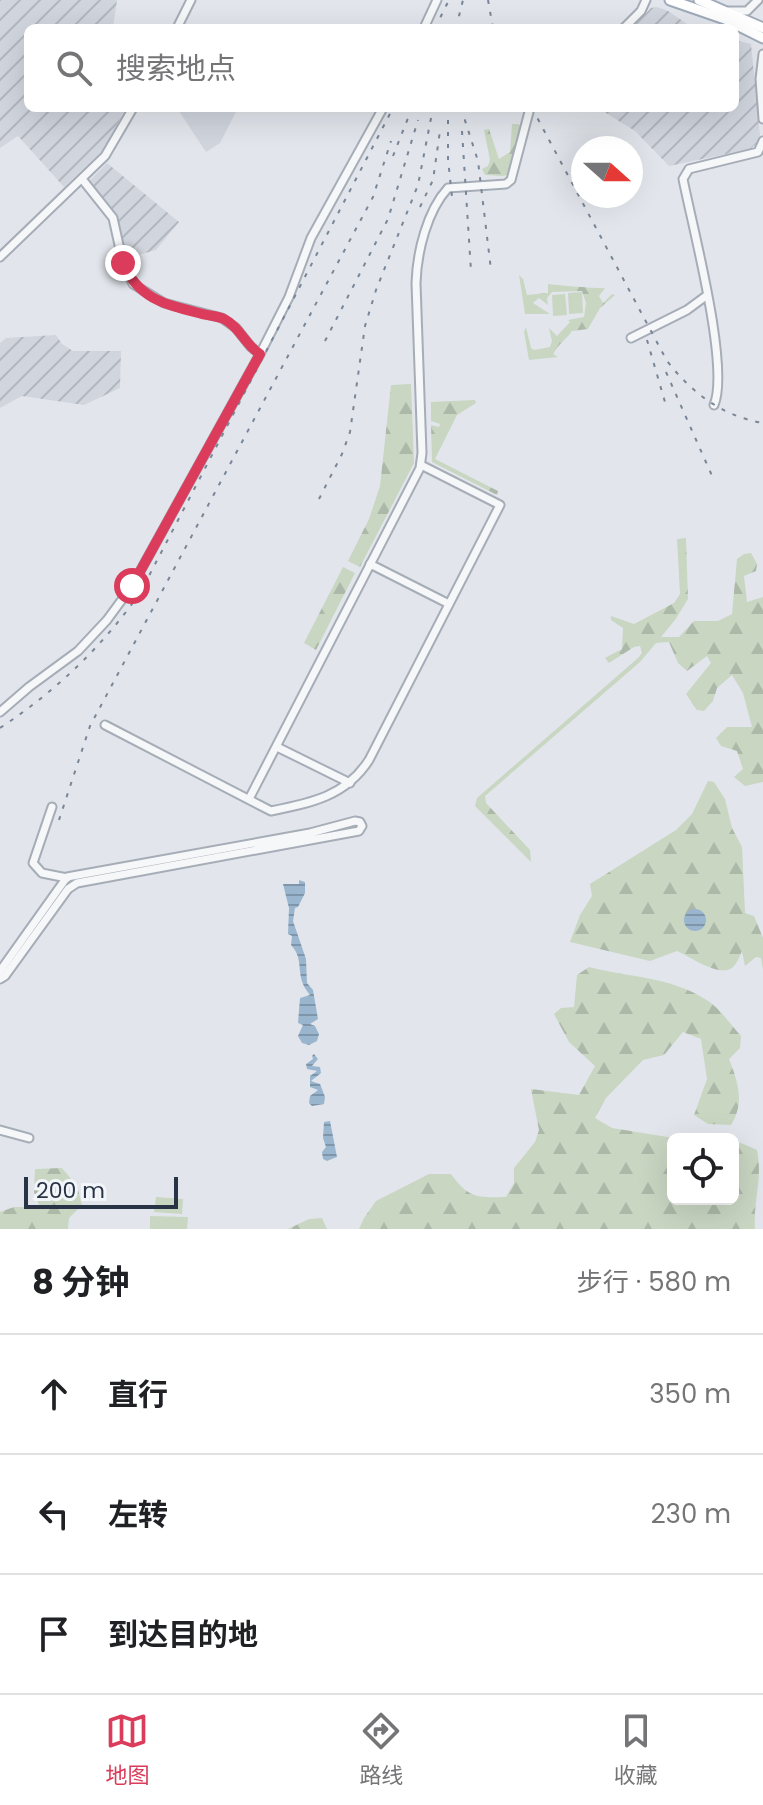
<!DOCTYPE html>
<html lang="zh">
<meta charset="utf-8">
<style>
:root{--surface:#fff;--page:#f6f6f6;--text:#202124;--muted:#757577;--line:#e0e0e0;--accent:#dc3c5b}
body{margin:0;font-family:Poppins,"Noto Sans SC",sans-serif;background:var(--page);color:var(--text)}
.controls{position:absolute;right:24px;bottom:24px;display:grid;overflow:hidden;border-radius:12px;box-shadow:0 8px 32px #0002}
.controls button{width:72px;height:72px;display:grid;place-items:center;padding:0;border:0;border-bottom:2px solid var(--line);background:var(--surface);color:var(--text);font:40px sans-serif}
.compass{position:absolute;left:571px;top:136px;width:72px;height:72px;border-radius:50%;background:var(--surface);box-shadow:0 8px 32px #0002;rotate:111deg}
.scale{position:absolute;left:24px;bottom:20px;width:154px;box-sizing:border-box;padding-left:8px;border:4px solid #283445;border-top:0;font-size:22px;line-height:28px;white-space:nowrap;color:#283445;-webkit-text-stroke:6px #f2f5f9;paint-order:stroke}
.stop{position:absolute;width:24px;height:24px;margin:-18px;border:6px solid #dc3c5b;border-radius:50%;background:#fff}
.stop.end{background:#dc3c5b;border-color:#fff;box-shadow:0 2px 8px #0008}
.list{margin:0;padding:0;list-style:none}
h2{display:flex;justify-content:space-between;align-items:center;height:104px;margin:0;padding:0 32px;font-size:34px}
h2 small{font-size:26px;font-weight:400;color:var(--muted)}
.list li{display:grid;grid-template-columns:52px 1fr auto;gap:24px;align-items:center;box-sizing:border-box;height:120px;padding:0 32px;border-top:2px solid var(--line)}
.list b{display:block;font-size:30px;white-space:nowrap}
.list em{font-size:26px;font-style:normal;color:var(--muted)}
.icon{flex:none;width:44px;height:44px;fill:none;stroke:currentColor;stroke-width:2;stroke-linecap:round;stroke-linejoin:round}
.map{position:relative;flex:none;width:763px;height:1229px;overflow:hidden}
.search{position:absolute;background:var(--surface);box-shadow:0 8px 32px #0002;left:24px;right:24px;top:24px;height:88px;display:flex;align-items:center;gap:20px;box-sizing:border-box;padding:0 28px;border-radius:12px;color:var(--muted);font-size:30px}
.sheet{height:464px;background:var(--surface)}
nav{display:flex;justify-content:space-around;align-items:center;box-sizing:border-box;height:112px;border-top:2px solid var(--line);background:var(--surface);font-size:22px;color:var(--muted)}
nav a{display:grid;justify-items:center;gap:4px}
nav .on{color:var(--accent)}
.map>svg:first-child{display:block}
</style>
<div class="map">
<svg width="763" height="1229" viewBox="0 0 763 1229">
<defs>
<pattern id="industrial-furrows" width="10" height="10" patternUnits="userSpaceOnUse" patternTransform="scale(2)"><rect width="10" height="10" fill="#d0d5de"/><path d="M-1 1l2-2M0 10L10 0M9 11l2-2" fill="none" stroke="#b3b7c0"/></pattern>
<pattern id="forest-firs" width="22" height="20" patternUnits="userSpaceOnUse" patternTransform="scale(2)"><rect width="22" height="20" fill="#c8d6c2"/><path d="M5 1l3.5 6h-7zM16 11l3.5 6h-7z" fill="#acb8a8"/></pattern>
<pattern id="water-rules" width="6" height="5" patternUnits="userSpaceOnUse" patternTransform="scale(2)"><rect width="6" height="5" fill="#9ab6cf"/><path d="M0 2.5h6" fill="none" stroke="#7e95aa"/></pattern>
</defs>
<rect width="100%" height="100%" fill="#e2e6ec"/>
<path fill="#d0d5de" d="M177,108H238L220,143L206,152Z"/>
<g fill="url(#industrial-furrows)">
<path d="M0,0H117L113,28H28V108H126L102,151L64,187L18,136L0,148Z"/>
<path d="M657,7L668,11L693,28H632L651,8Z"/>
<path d="M735,40L751,44L760,135L756,144L750,149L669,166L635,131L598,108H735Z"/>
<path d="M107,163L179,222L156,250L131,257L123,253L114,215L90,180Z"/>
<path d="M56,335L62,344L73,351H121L120,388L84,405L22,396L0,408V343L6,338Z"/>
</g>
<g fill="#c8d6c2">
<path d="M582,292L583,313L569,314L568,293Z"/>
<path d="M565,294L567,315L553,316L552,295Z"/>
<path d="M156,1197L183,1199L182,1214L154,1212Z"/>
<path d="M150,1216L188,1217L187,1229H150Z"/>
</g>
<g fill="url(#forest-firs)">
<path d="M512,124H518L526,129L512,174L502,176L485,175L482,169L488,166L490,160L484,130L489,129L499,159L510,152Z"/>
<path d="M519,275L523,279L527,295L548,293V284C555,285 600,289 605,288L599,296L603,303L612,294L615,295L600,308L588,329L572,331C566,340 558,344 553,354L558,357L529,360L524,332L526,327L531,348L534,350L550,347L552,341L549,328L557,336L570,322L568,320L584,317L586,303L582,291L552,292L547,298L548,305L539,298L533,303L550,314H525Z"/>
<path d="M411,384L414,463L360,567L348,561L369,519L380,486L391,385Z"/>
<path d="M475,400L476,403L457,415L435,459L498,491L497,495L432,462L431,425L439,427L440,424L431,421V402Z"/>
<path d="M686,538L688,599L675,620L661,637H679L694,621H718L732,614L737,559L744,554L751,553L757,564L756,571L744,576L747,602L763,597V782L745,786L734,777L743,769L737,751L721,746L716,738L727,727H752L743,693L732,675L717,688L713,701L704,711L697,710L686,694L711,663L707,656L687,671L678,663L669,642L656,643L640,662L485,796L486,803L530,850L531,862L475,806L477,798L638,658L642,653L640,646L634,647L609,663L605,658L622,649L623,628L611,620V616L634,624L674,603L680,594L677,539Z"/>
<path d="M343,567L355,573L316,650L304,643Z"/>
<path d="M708,781L714,782L725,799L732,828L742,847L745,913L754,916L763,938V970L761,958L756,957L745,966L742,951C739,957 737,964 732,968C718,977 691,957 677,951L650,961L570,942L580,915L592,896L590,884L676,830L692,814Z"/>
<path d="M589,967C627,977 671,977 705,999C719,1007 730,1024 741,1036L740,1048L729,1059C738,1082 745,1103 731,1125L708,1124L694,1115L707,1079L701,1039L683,1032L664,1055L643,1060L606,1098L595,1118L612,1128L680,1139H673V1199H733V1144L741,1143L757,1150C763,1181 753,1199 755,1229H359L364,1218L376,1201L429,1174H451C468,1198 478,1198 506,1197L514,1183V1168L535,1142L539,1130L531,1089L579,1095L595,1066L569,1042L554,1014L561,1008L574,1007L577,975Z"/>
<path d="M62,1168L77,1186L82,1205L69,1218L68,1229H0V1212L14,1207H40L34,1192L35,1169Z"/>
<path d="M322,1218L327,1229H288L309,1219Z"/>
</g>
<g fill="url(#water-rules)">
<path d="M299,880L305,882V893L298,907L295,908L293,921L306,959L307,983L313,990L318,1019L310,1024L315,1026L319,1034L317,1041L309,1045L302,1043L298,1036L303,1025L298,1023L300,998L310,995C293,975 306,961 291,945L292,936L288,934L289,908L283,884H299Z"/>
<circle cx="695" cy="920" r="11"/>
<path d="M314,1054L318,1059L312,1066L320,1067L321,1073L311,1081L320,1084L325,1097L324,1104L312,1106L309,1103L310,1096L318,1090L310,1087V1076L317,1071L307,1069L306,1064L313,1059L312,1056Z"/>
<path d="M330,1121L337,1157L327,1161L323,1159L322,1152L326,1147L323,1138L324,1122Z"/>
</g>
<g fill="none" stroke-linecap="round" stroke-linejoin="round">
<g stroke="#a6adb7" stroke-width="11">
<g id="minor">
<path d="M729,11H747L758,0"/>
<path d="M177,28L191,0"/>
<path d="M424,28L437,0"/>
<path d="M624,28L641,11L646,0"/>
<path d="M763,54L760,79L763,119"/>
<path d="M82,179L113,218L123,263L133,284L164,303L222,318L236,328L251,347L260,354"/>
<path d="M0,257L105,156L133,108"/>
<path d="M631,338L687,310L706,296"/>
<path d="M714,405C730,367 692,225 683,179L689,169L758,152L763,141"/>
<path d="M370,564L449,604"/>
<path d="M0,712L29,687L78,651L107,620L132,586L260,354L289,297L311,238L383,108"/>
<path d="M105,725L271,811C311,803 346,796 369,760L500,505L421,465"/>
<path d="M277,747L350,783"/>
<path d="M249,799L420,468L422,453L416,283C417,252 427,211 448,188L506,184L511,180L530,108"/>
<path d="M52,807L33,863L42,873L67,878"/>
<path d="M0,971L67,877L310,833L355,821L360,822L362,826L359,831L77,883L68,889L5,976L0,979"/>
<path d="M0,1130L29,1138"/>
</g>
</g>
<g stroke="#a0abb9" stroke-width="13">
<g id="major">
<path d="M670,0L725,19L763,38"/>
<path d="M699,0L763,28"/>
</g>
</g>
<use href="#minor" stroke="#f5f7f9" stroke-width="7"/>
<use href="#major" stroke="#fff" stroke-width="9"/>
<g stroke="#798697" stroke-width="2" stroke-dasharray="4 8" stroke-linecap="butt">
<path d="M488,0L493,28"/>
<path d="M435,28L449,0"/>
<path d="M456,28L463,0"/>
<path d="M448,108V159L452,197"/>
<path d="M461,108L478,161L491,270"/>
<path d="M532,108L667,361C692,393 722,416 763,423"/>
<path d="M462,131L471,271"/>
<path d="M393,156L412,108"/>
<path d="M420,207L433,180L440,131"/>
<path d="M647,340L667,409"/>
<path d="M325,341L388,219L418,120"/>
<path d="M666,372L713,478"/>
<path d="M319,499L342,454L350,432L365,326L376,290L418,185L433,108"/>
<path d="M0,728C56,691 101,648 140,593L393,108"/>
<path d="M59,820L90,726L373,197L391,141"/>
</g>
</g>
<g fill="none" stroke-linecap="round" stroke-linejoin="round">
<path stroke="#dc3c5b" stroke-width="10" d="M123,263C138,298 163,304 199,313C207,316 216,315 224,319C240,327 245,345 260,354L132,586"/>
</g>
</svg>
<div class="controls">
<button><svg class="icon" aria-label="locate" viewBox="0 0 24 24"><circle cx="12" cy="12" r="6"/><path d="M12 2v4M12 18v4M2 12h4M18 12h4"/></svg></button>
</div>
<svg class="compass" viewBox="-18 -18 36 36"><path d="M0-13l5 13h-10z" fill="#e53935"/><path d="M0 13l5-13h-10z" fill="#757577"/></svg>
<div class="scale">200 m</div>
<div class="stop" style="left:132px;top:586px"></div>
<div class="stop end" style="left:123px;top:263px"></div>
<div class="search"><svg class="icon" aria-label="search" viewBox="0 0 24 24"><circle cx="10" cy="10" r="6"/><path d="M15 15l6 6"/></svg>搜索地点</div>
</div>
<section class="sheet">
<h2>8 分钟<small>步行 · 580 m</small></h2>
<ul class="list">
<li><svg class="icon" aria-label="ahead" viewBox="0 0 24 24"><path d="M12 20V5M6 11l6-6 6 6"/></svg><div><b>直行</b></div><em>350 m</em></li>
<li><svg class="icon" aria-label="left" viewBox="0 0 24 24"><path d="M17 20v-9H6M10 6l-5 5 5 5"/></svg><div><b>左转</b></div><em>230 m</em></li>
<li><svg class="icon" aria-label="arrive" viewBox="0 0 24 24"><path d="M6 21V4h12l-3 4 3 4H6"/></svg><div><b>到达目的地</b></div></li>
</ul>
</section>
<nav>
<a class="on"><svg class="icon" aria-label="map" viewBox="0 0 24 24"><path d="M3 6l6-2 6 2 6-2v14l-6 2-6-2-6 2zM9 4v14M15 6v14"/></svg>地图</a>
<a><svg class="icon" aria-label="directions" viewBox="0 0 24 24"><path d="M12 3l9 9-9 9-9-9zM9 14v-3h6M13 9l2 2-2 2"/></svg>路线</a>
<a><svg class="icon" aria-label="saved" viewBox="0 0 24 24"><path d="M7 4h10v16l-5-4-5 4z"/></svg>收藏</a>
</nav>
